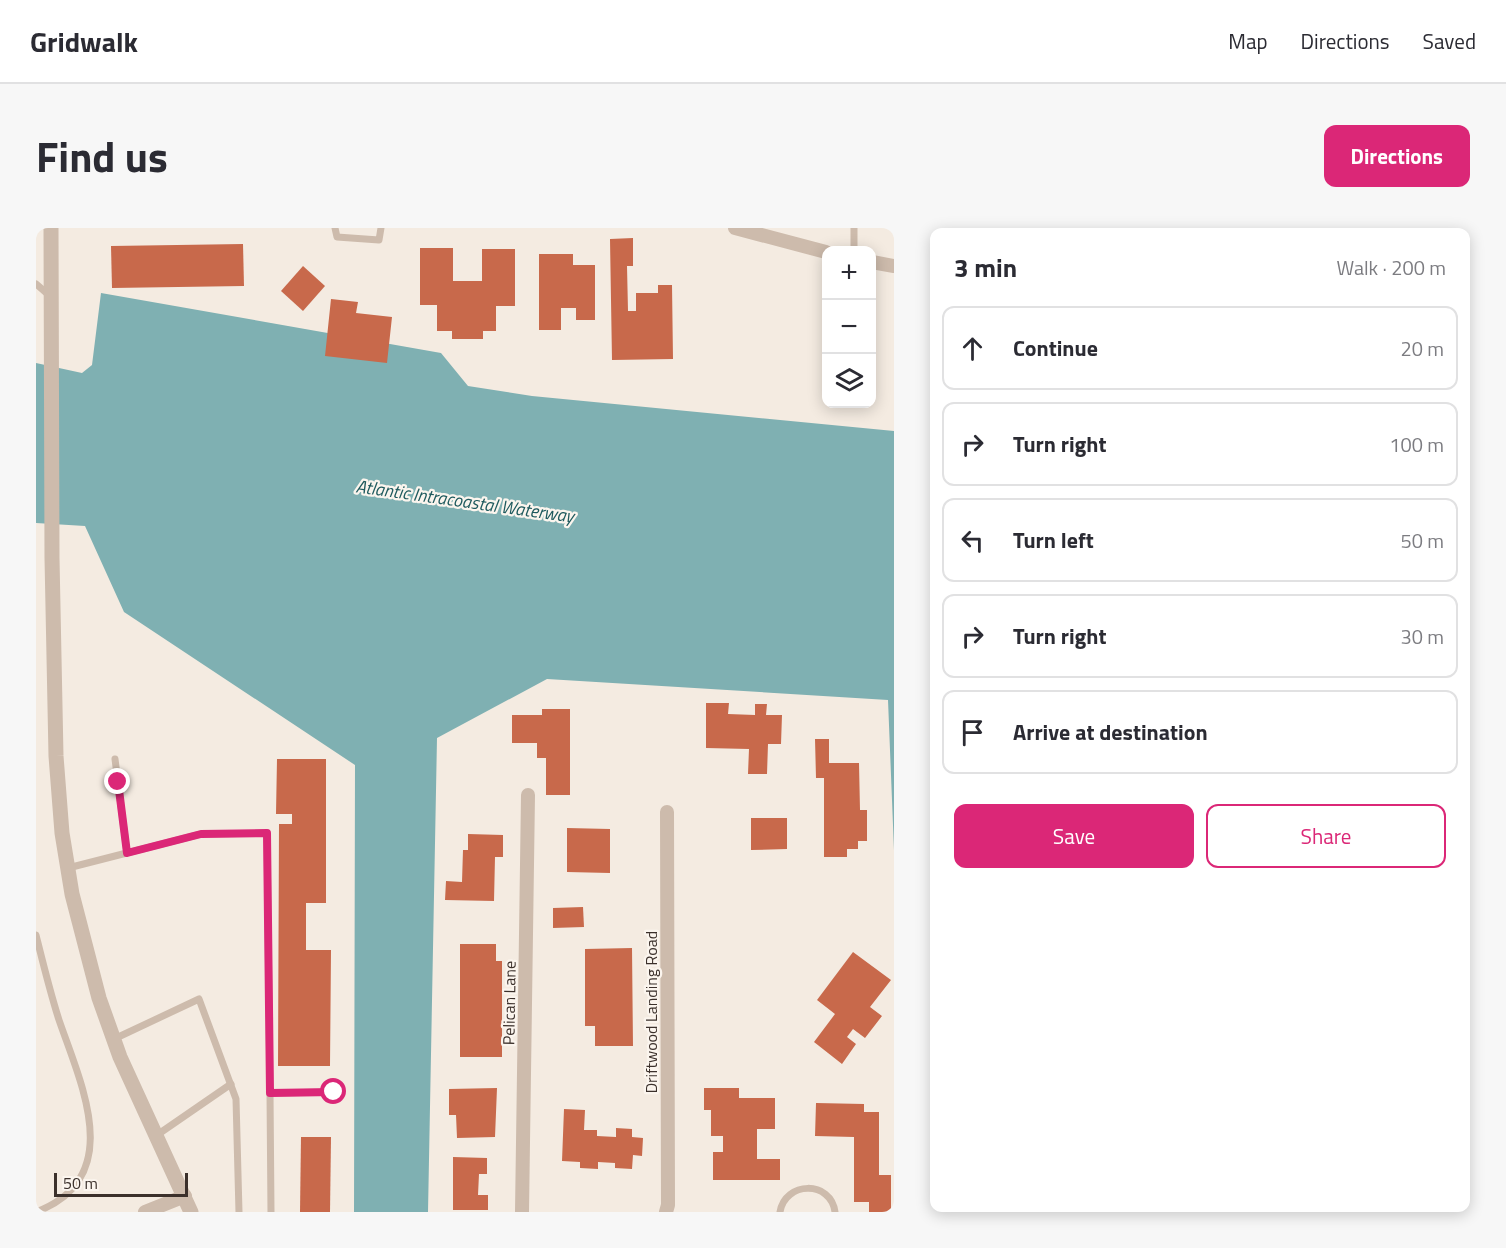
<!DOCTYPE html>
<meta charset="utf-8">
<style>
:root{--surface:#fff;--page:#f7f7f7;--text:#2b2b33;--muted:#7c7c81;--line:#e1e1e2;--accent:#db2777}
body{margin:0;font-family:"Titillium Web",sans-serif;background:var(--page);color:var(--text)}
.controls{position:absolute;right:18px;top:18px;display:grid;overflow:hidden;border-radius:12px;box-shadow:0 3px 15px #0003}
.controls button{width:54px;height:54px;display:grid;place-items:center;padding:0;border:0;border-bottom:2px solid var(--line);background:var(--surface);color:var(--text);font:30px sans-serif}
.scale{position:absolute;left:18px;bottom:15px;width:134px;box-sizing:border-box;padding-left:6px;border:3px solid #3b302b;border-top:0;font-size:16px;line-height:21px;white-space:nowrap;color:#3b302b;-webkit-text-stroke:4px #fbf5ee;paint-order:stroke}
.stop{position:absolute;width:18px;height:18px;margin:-14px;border:4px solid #db2777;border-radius:50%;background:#fff}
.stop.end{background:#db2777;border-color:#fff;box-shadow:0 2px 6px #0008}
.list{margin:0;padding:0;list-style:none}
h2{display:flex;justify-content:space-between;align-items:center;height:78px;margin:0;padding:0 24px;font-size:26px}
h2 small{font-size:20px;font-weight:400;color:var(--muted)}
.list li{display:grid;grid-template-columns:39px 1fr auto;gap:18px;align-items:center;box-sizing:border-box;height:84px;margin:0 12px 12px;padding:0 12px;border:2px solid var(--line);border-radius:12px}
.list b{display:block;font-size:22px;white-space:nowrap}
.list em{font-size:20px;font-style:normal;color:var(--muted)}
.actions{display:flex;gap:12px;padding:18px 24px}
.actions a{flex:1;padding:14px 0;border:2px solid var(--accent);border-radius:12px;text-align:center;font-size:21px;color:var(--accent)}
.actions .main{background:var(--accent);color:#fff}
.icon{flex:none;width:33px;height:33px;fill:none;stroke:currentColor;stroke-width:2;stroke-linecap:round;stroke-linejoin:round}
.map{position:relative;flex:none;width:858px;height:984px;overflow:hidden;border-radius:12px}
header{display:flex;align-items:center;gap:36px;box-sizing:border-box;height:84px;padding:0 30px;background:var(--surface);border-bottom:2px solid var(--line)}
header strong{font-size:28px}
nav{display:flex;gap:33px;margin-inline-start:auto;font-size:21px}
.intro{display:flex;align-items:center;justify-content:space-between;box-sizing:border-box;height:144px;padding:0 36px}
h1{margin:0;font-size:42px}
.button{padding:15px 27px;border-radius:12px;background:var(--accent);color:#fff;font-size:21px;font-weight:700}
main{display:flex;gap:36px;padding:0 36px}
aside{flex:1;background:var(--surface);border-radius:12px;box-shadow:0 3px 15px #0003}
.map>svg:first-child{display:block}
</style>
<header>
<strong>Gridwalk</strong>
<nav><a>Map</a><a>Directions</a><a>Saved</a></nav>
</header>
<div class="intro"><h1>Find us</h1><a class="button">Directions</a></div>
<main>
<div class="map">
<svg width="858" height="984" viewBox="0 0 858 984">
<rect width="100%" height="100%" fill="#f4ebe1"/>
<path fill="#7fb0b2" d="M65,65L405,125L432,158L496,168L858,203V622L852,472L511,451L401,510L392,984H318L319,537L88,384L49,298L0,295V135L46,145L56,137Z"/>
<g fill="#c8694b">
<path d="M597,10V38H591L592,83H600V65H622V57H636L637,131L576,132L574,11Z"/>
<path d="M207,16L208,58L76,60L75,18Z"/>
<path d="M384,20H417V53H446V21H479V78H460V103H447V111H416V103H401V77H384Z"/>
<path d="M503,26H537V37H559V92H540V80H525V102H503Z"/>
<path d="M267,38L289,58L267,83L245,63Z"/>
<path d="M295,71L322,74L320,85L356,89L351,135L289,128Z"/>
<path d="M670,475H693L692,486L719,487V476H731L730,487H746L745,516H732L731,546H712L713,521L670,520Z"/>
<path d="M506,481H534V567H510V530H501V515H476V487H506Z"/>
<path d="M779,511H793V535H823L824,582H831V613H822V621H811V629H788V550H780Z"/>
<path d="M241,531H290V675H270V722H295L294,838H242L243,596H256V586H240Z"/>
<path d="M715,590H751V621L715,622Z"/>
<path d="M531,600L574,601V645L531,644Z"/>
<path d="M432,606L467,607V629H459L458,673L409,672L410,653L426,654L427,622H432Z"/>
<path d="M547,679L548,699L517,700V680Z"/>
<path d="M424,716H460V733H466V829H424Z"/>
<path d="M596,720L597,818H559V798H549V721Z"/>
<path d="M817,724L855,752L834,779L846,788L829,810L817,801L811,809L820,816L806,836L778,814L799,786L781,772Z"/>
<path d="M461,860L459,909L421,910L420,887H413V861Z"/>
<path d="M668,860H703V870H739V901H721V931H744V952H677V924H687V908H675V882H668Z"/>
<path d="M780,875L828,876V884H843V947H855V984H833V974H818V909L779,908Z"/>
<path d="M528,881L549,882L548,902H561V908L580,909V900L596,901V909L607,910L606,928L597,927L596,941L579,940V935L562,934V941L544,940V934L526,933Z"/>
<path d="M265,909H295L294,984H264Z"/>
<path d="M417,929L451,930V946H443L442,967H452V982H417Z"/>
</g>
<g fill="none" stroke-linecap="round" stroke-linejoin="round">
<g stroke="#cdbbac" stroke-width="7">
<path d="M299,0L301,9L343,12L345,0"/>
<path d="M818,22V0"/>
<path d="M0,56L14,68"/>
<path d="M79,531L91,625"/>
<path d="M32,640L165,606L231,605L234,865"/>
<path d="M0,707C7,735 14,764 23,792C45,856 91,950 0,984"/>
<path d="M78,811L163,771L200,871L203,984"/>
<path d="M121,907L195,856"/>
<path d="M235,984L234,865L298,864"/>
<path d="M744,984C749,953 795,952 799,984"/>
</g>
<g stroke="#cdbbac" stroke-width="14">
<path d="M699,0L790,24"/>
<path d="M836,34L858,38"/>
<path d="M109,984L149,968"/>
<path d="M486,984L492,567"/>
<path d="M630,984L632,977L631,584"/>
</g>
<path stroke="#cdbbac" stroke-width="15" d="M15,0L16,330L20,528L26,605L36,666L63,770L84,829L155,984"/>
</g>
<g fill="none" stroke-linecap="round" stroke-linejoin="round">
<path stroke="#db2777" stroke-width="8" d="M82,554L91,625L165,606L231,605L234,865L298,864"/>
</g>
<g text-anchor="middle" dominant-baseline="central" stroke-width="4.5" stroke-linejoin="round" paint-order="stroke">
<g font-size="16" fill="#3b302b" stroke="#fbf5ee">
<text transform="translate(473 775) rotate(-89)">Pelican Lane</text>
<text transform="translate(615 784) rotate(-90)">Driftwood Landing Road</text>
</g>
<g font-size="18" font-style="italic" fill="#1f5a5e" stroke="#fbf5ee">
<text transform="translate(429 273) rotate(8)">Atlantic Intracoastal Waterway</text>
</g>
</g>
</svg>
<div class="controls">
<button>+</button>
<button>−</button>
<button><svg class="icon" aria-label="layers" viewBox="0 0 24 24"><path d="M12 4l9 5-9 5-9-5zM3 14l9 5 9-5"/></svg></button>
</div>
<div class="scale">50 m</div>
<div class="stop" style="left:298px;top:864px"></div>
<div class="stop end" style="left:82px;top:554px"></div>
</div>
<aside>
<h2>3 min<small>Walk · 200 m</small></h2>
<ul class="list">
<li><svg class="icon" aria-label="ahead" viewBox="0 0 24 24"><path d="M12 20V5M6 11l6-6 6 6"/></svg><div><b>Continue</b></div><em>20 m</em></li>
<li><svg class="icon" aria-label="right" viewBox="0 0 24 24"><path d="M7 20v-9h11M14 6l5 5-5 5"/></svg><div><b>Turn right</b></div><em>100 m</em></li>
<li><svg class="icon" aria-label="left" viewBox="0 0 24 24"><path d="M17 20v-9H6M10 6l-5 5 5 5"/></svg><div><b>Turn left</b></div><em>50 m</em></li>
<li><svg class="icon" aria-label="right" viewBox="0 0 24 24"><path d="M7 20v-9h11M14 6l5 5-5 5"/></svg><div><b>Turn right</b></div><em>30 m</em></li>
<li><svg class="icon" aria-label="arrive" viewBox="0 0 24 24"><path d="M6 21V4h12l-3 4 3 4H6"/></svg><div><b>Arrive at destination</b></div></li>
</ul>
<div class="actions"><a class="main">Save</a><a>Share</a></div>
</aside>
</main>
